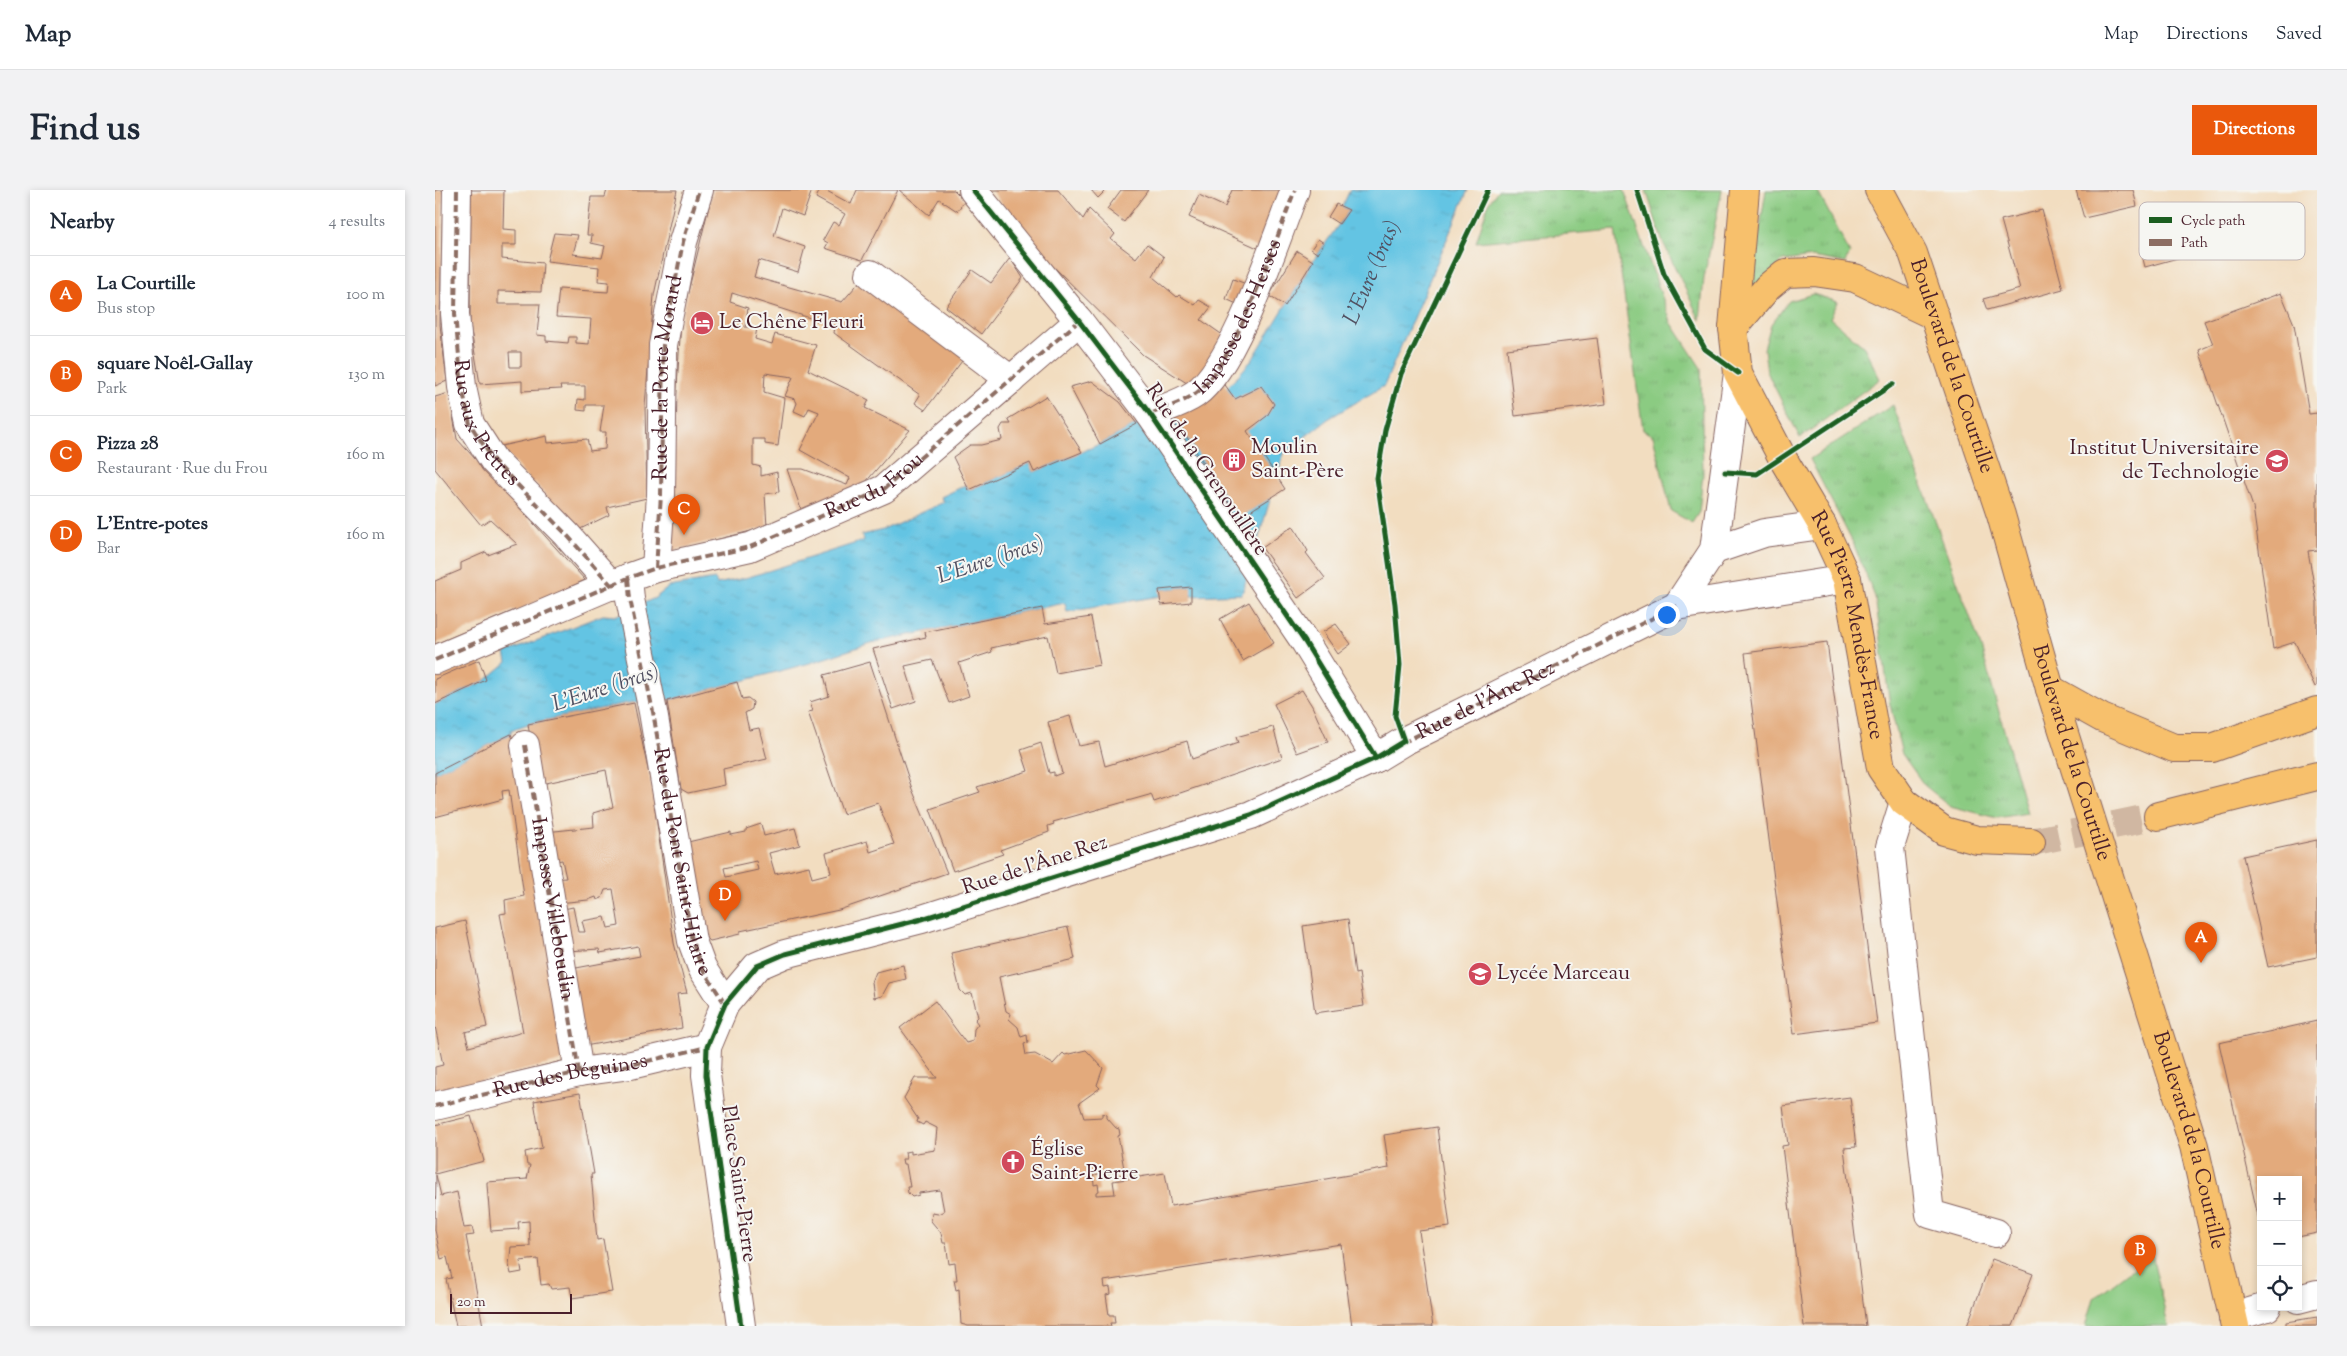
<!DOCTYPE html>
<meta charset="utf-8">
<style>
:root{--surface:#fff;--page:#f2f2f3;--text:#1f2937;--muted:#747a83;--line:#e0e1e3;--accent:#ea580c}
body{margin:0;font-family:"Sorts Mill Goudy",serif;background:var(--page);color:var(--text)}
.controls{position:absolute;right:15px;bottom:15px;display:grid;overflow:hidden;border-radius:0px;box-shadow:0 2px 8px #0003}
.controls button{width:45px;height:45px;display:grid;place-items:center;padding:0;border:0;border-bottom:1px solid var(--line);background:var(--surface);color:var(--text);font:25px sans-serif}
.scale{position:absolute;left:15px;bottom:12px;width:122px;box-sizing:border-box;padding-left:5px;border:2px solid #4a1f2b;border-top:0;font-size:14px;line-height:18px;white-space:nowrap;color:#4a1f2b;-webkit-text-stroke:4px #f6f6f2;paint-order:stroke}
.you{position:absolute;left:1231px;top:424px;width:18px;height:18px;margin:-12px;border:4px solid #fff;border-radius:50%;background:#1a73e8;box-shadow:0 0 0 8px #1a73e833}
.badge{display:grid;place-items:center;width:32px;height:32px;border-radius:50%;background:var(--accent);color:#fff;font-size:16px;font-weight:700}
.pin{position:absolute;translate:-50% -41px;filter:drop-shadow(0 1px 2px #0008)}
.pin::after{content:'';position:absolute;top:26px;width:18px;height:15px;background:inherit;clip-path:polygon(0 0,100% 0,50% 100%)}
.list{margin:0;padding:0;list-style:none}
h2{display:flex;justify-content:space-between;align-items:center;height:65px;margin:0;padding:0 20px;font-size:21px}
h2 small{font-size:16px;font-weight:400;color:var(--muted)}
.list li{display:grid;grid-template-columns:32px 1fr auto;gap:15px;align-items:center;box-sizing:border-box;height:80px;padding:0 20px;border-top:1px solid var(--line)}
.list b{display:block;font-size:19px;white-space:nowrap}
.list p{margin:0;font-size:16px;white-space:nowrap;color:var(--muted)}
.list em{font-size:16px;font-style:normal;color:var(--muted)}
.icon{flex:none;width:28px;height:28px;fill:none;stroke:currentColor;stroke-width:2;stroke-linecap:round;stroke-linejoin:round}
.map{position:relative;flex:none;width:1882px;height:1136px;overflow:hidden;border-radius:0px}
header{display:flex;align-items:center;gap:30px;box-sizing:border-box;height:70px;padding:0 25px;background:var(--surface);border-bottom:1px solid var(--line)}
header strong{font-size:24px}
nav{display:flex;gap:28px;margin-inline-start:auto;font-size:18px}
.intro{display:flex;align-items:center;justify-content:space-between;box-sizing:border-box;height:120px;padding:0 30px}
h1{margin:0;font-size:35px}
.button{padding:12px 22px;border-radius:0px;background:var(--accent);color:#fff;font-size:18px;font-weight:700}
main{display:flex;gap:30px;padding:0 30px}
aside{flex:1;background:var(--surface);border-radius:0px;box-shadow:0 2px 8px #0003}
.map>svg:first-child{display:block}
</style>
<header>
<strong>Map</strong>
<nav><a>Map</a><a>Directions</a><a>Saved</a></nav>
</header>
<div class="intro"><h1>Find us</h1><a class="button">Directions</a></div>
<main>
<aside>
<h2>Nearby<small>4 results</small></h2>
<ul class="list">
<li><span class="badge">A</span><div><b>La Courtille</b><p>Bus stop</p></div><em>100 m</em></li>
<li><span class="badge">B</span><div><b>square Noêl-Gallay</b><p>Park</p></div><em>130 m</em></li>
<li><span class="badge">C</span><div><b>Pizza 28</b><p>Restaurant · Rue du Frou</p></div><em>160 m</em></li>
<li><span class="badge">D</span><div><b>L'Entre-potes</b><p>Bar</p></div><em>160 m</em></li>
</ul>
</aside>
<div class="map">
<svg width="1882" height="1136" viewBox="0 0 1882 1136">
<defs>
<pattern id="grass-tufts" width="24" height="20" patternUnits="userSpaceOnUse" patternTransform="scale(1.25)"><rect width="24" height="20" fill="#8bcb82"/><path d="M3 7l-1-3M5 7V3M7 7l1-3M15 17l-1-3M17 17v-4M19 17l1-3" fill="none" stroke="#79ae70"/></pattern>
<pattern id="water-ripples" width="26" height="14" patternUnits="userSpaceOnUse" patternTransform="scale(1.25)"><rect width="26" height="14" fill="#64c4e3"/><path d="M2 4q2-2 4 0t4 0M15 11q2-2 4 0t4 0" fill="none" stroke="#58a8c3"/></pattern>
</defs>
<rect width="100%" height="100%" fill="#f6f6f2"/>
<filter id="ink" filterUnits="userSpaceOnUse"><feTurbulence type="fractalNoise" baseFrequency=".02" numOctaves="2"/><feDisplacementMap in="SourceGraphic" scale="10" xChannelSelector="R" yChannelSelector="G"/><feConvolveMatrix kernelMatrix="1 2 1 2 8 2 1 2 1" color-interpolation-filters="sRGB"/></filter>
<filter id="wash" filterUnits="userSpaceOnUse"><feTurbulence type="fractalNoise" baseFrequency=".0096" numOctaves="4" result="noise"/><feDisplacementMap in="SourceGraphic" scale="20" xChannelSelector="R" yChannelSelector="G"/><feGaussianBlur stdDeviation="1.12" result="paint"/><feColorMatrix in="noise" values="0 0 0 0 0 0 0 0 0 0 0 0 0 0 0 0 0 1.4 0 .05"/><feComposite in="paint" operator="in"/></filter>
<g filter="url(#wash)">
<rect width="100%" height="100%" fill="#f2ddc0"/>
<g fill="url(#grass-tufts)" stroke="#6a7556">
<path d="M1063,0H1189L1236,132L1266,178L1268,283L1264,322L1257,333L1236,321L1218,246L1208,240L1180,40L1041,52L1054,12Z"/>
<path d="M1211,0H1287L1269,88L1265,130L1227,50Z"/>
<path d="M1331,0H1382L1415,63L1410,73L1378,67L1348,71L1315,101Z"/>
<path d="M1378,104L1403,112L1395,128L1429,157L1445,189L1365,248L1332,182L1329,159L1336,134L1354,111Z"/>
<path d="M1458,215L1546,457L1592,623L1562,628L1515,616L1489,595L1467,564L1455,515L1440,407L1419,355L1375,269Z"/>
</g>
<path fill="#8bcb82" stroke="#6a7556" d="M1717,1064L1733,1136H1651L1659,1108Z"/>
<path fill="url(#water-ripples)" stroke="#577287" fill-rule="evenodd" d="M915,0H1033L949,196L893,229L849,263L807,404L756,406L755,397L725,400V406L632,422L630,413L436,453L375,473L239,509L193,513L93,534L76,540V544L0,583V514L51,490L72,472L70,463L168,425L180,426L220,408L234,397L280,389L282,394L314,387L428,351L427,345L448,340L509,312L506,307L531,295L534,300L595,273L599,282L665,254L702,234L778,201L792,198L817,170L878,71L914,20L907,17ZM854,183L856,185L844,211L836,220L838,242L835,244L800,210Z"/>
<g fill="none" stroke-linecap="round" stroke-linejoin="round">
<path stroke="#64c4e3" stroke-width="74" id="s1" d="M758,275L913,141L974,0"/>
</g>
<g id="blocks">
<g fill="#e3aa7b" fill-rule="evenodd">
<path d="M0,0H8L5,135L12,191L0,196Z"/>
<path d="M36,0H69L68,39L81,40V55H67V69L108,73L106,102L63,101V114H105L102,145L111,146V151L133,153L134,147H141V153L154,154L156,129L121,127L124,99L173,102L174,92L163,91L164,77L112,71L119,43L143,45L138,64L167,68L170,56L156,53L157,45H152L156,7H170L172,0H242L219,105L210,216L212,308L172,317L174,325L139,342L100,292L96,293L66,256L112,246L113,253L152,249L155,261L170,259L171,242H165L169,215H151V221L142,220L143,209L150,210V196H125L126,199L87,201V191L45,194L35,134ZM74,162H86V177H75Z"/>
<path d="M278,0H377L368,26L347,18L339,46L370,57L363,82L324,70L319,87L407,112L428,88L530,167L490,220L480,213L485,205L399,143L400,136L297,103L295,112L313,118L310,137L322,138L320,149L337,154L340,144L381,155L373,180L434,210L430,218L475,240L424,300L368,325L352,279H368L412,295L415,288L365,260L384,222L374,218L370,226L359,221L362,213L360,209L350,206L358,187L330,183L329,202L349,208L343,256L330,254V249H318V275L326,277V286L342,282L344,302L330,304L332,337L232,362L246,131Z"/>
<path d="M385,0H390L416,14L422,0H463L427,70L390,58L393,53L388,50L398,32L404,35L410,24L381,8Z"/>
<path d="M464,0H519L530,11L522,21L504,9L494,25Z"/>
<path d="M556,0H623L648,29L654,19L680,44L676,49L701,68L712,54L729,67L718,87L742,107L744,105L760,115L764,110L776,117L766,130L792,148L758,197L708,165L611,69Z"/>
<path d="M656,0H671L663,8Z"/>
<path d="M686,0H713L689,32L672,19Z"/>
<path d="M797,0H852L827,60L754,27L764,5L790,17Z"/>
<path d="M1641,0H1698L1702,16L1649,28Z"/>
<path d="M901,14L914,20L904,34L893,27Z"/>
<path d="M1607,20L1628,99L1552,120L1548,109L1585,99L1566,30Z"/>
<path d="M1763,42L1768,61L1710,77L1705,57Z"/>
<path d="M883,49L889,53L883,64L876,59Z"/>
<path d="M862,61L878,71L850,116L834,106Z"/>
<path d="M575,68L588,88L546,144L511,117L537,80L556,93Z"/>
<path d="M798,89L814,95L806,116L791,109Z"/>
<path d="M1846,103L1859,134L1874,224L1882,223V360L1873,361L1882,412V496L1880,497L1860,452L1838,459L1818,317L1764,160L1778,154L1769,131Z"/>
<path d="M1162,148L1171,214L1080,226L1072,159Z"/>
<path d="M657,191L685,212L702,234L665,254L635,197Z"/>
<path d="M788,192L800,209L826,196L839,214L832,226L812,241L850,299L804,328L735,221Z"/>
<path d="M14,203L22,249L150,390L80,422V420L0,454V391L26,380V373L51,362L53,365L82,354L55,329L46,335L0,279V207Z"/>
<path d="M611,206L647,262L599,282L595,273L534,300L518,267L535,255H546L567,250L565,239L568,234H576L573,229Z"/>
<path d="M858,336L873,361L871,363L890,388L863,408L827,358Z"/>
<path d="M756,397V412L726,415L724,400Z"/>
<path d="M814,412L839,453L808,471L785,429Z"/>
<path d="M607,418L610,434L656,427L665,475L621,483L613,446L556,458L557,462L524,473L534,506L514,513L497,470L470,476L481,511L458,519L438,459L491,447L490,442Z"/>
<path d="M901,434L916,454L903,464L888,442Z"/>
<path d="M1392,452L1442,833L1359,844L1310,463Z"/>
<path d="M44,470L51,490L0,514V489Z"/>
<path d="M435,472L477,599L512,683L404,720L305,741V744L275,751L267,744L253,652L296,642V645L311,642V639L326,634L329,646L360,638L365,655L334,663L340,684L374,676L377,688L396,683L391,663L432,651L435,662L459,654L443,613L408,624L373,522L378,521L375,512L394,506L389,485ZM321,671L323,680L291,687L289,678Z"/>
<path d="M302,492L307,509L313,508L318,512L317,519L310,523L314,540L324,538L332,569L288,579L290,595L253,603L246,599L232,511Z"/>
<path d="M867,500L877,516L893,552L862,563L839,514Z"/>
<path d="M199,513L217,599L239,753L252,803L242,804L247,838L150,856L136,779L205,766L203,756L165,763L164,759L132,761L124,720L138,717L143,742H150L147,731L170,727L173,738L184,736L178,699L170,700L167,708L162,710L161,707L153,710L123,713L118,689L131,688L127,670L115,672L110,642L159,637L158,623L178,617L176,608L171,580L102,595L93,534Z"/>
<path d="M635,526L644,556L664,552L670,576L752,551L757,569L803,553L801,547L838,537L847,568L719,612L716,604L714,605L618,632L619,634L613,636L614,642L565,660L568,664L518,681L495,619L545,602L542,597L593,581L586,560L606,553L614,583L619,582V586L627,583L613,532Z"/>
<path d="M76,544L85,566L135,869L0,902V877L8,875L0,836V738L30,731L52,837L30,842L34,857L88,842L65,724L71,723L70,710L89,706L74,600L67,601L68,609L0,627V583Z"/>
<path d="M1882,650V767L1833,777L1808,666Z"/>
<path d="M913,729L920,784L924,783L929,816L880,823L868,736Z"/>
<path d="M633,737L640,769L564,787L571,821L576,824L574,829L583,837L586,847L592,845L593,853L589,854L591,865L600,864L618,874L628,863L630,865L651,860L668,878L662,895L665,898L644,913L649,928L667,927V923L672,925V928L681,938L684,939L685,945L683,946L690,984L683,985L682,981L658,985L659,995L663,994L664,1001L661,1002V1005L680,1004L678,991L730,983L736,1016L954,978L949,945L1002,937L1015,1037L984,1041L998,1136H917L906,1054L669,1091L670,1098L675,1097L676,1104L671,1105L674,1125H679L680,1133H675L676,1136H533L526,1134L524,1099L521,1100L519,1090H522L520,1073L514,1074L511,1053H508L506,1043L496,1031L497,1023L503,1024L509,1021L505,1000L484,1003V1005L477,1007L473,1003L472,997H475L471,974H468L467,969H471L470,962L476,961V964L500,960L502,938L490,932L488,935L482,932L483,929L469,908L480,888H502L465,838L500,811L531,853L538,851L539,839L543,834L540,830L543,827L537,803L530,805L525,800L516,763Z"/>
<path d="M468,775L471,789L454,793L447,806L439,808L437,792L441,782Z"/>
<path d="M1882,831V1043L1863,1047V990H1826L1825,1035L1784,853Z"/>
<path d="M145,903L159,984H156L162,1050L168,1049L177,1102L137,1108L135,1097L116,1099L114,1094L106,1095L103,1069L85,1071L87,1082L76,1084L74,1075L76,1057L95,1056L94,1031L83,1032L84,1039L56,1041L52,995V992L92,989L95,975H92L90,962L107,958L99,911Z"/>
<path d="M1415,907L1421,957L1409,958L1431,1136H1369L1347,956L1353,955L1348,916Z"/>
<path d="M36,926L49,971L0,984V935Z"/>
<path d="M1,985L6,1006L22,1002L29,1038L37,1037L39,1045L31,1046L48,1136H21L11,1089L17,1088L12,1067L6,1069L0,1040Z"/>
<path d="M1557,1069L1598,1084L1578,1136H1532Z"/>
<path d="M1882,1127V1136H1851V1132Z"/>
</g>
</g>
</g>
<g filter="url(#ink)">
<use href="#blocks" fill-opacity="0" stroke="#85625f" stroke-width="1"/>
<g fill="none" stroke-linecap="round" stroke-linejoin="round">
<path stroke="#d0b7a2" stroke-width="28" stroke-dasharray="28 14" stroke-linecap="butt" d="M1596,652L1723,626"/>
<g stroke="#85625f" stroke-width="30">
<g id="minor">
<path id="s2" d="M22,0L20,124L27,197L35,234L59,271L131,344L177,396"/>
<path d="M538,0L644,131L715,224L870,452L941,568"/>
<path d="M435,84L576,190"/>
<path id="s3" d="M715,224C729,218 747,213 760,204C800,176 841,48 860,0"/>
<path d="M1279,360L1329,343L1387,335"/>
<path d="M221,378L226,305L228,155L248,52L264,0"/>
<path d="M193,388L195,409L218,522L257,751L267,778L290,814"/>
<path d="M1242,416L1279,360L1303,183"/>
<path d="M0,470L193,388L221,378L315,357L449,299L644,131"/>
<path id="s4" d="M90,555L144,882"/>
<path d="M1469,612L1455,657L1495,1024L1561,1043"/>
<path d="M0,916L144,882L196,875L272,857"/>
<path d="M1863,1109L1882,1104"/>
<path d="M1798,1127L1832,1117"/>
<path d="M306,1136L271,885L272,857L290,814L322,776L350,764L487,729L816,625L941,568L969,551L1242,416L1412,389"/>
</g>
</g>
<g stroke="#85625f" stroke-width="30">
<g id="major">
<path id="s5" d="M1310,0L1298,138L1303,183L1348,269L1387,335L1412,389L1446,578L1469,612L1509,641L1542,650L1596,652"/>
<path id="s6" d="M1444,0L1478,63L1566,325L1615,499L1759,956L1800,1136"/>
<path d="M1298,138L1333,97L1350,83L1379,82L1420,88L1500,126"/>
<path d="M1615,499L1667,528L1739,558H1777L1882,521"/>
<path d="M1723,626L1882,586"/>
</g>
</g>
<use href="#minor" stroke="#fff" stroke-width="28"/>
<use href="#major" stroke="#f7c06c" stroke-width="28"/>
<g stroke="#8d6e63" stroke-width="4" stroke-dasharray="8 4" stroke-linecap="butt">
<path d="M22,0L20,124L27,197L35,234L59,271L131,344L177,396"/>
<path d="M715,224C729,218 747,213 760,204C800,176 841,48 860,0"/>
<path id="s7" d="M221,378L226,305L228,155L248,52L264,0"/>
<path id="s8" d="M193,388L195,409L218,522L257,751L267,778L290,814"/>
<path id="s9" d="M0,470L193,388L221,378L315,357L449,299L644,131"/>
<path id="s10" d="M967,553L1242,416"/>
<path d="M90,555L144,882"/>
<path id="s11" d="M0,916L144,882L196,875L272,857"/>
</g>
<g stroke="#f6f6f2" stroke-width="8">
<g id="cycleway">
<path d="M538,0L644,131L715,224L870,452L941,568"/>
<path d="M1202,0L1229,84L1270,159L1303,183"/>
<path d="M1290,282L1322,284L1458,194"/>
<path d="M306,1136L271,885L272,857L290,814L322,776L350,764L487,729L816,625L941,568L969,551L960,526L965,475L960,414L942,288L950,240L966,184L1053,0"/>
</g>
</g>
<use href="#cycleway" stroke="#1b5e20" stroke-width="5"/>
</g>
</g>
<defs>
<g id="hotel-disc" transform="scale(1.25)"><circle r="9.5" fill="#d1495b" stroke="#f6f6f2"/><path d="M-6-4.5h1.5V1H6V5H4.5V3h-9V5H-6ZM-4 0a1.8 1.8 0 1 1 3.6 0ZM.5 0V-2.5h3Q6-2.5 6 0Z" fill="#fff"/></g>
<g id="building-disc" transform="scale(1.25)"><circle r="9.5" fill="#d1495b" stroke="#f6f6f2"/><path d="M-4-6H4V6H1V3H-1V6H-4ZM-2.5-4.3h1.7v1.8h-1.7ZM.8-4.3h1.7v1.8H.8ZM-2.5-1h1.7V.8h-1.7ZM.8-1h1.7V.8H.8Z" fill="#fff"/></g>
<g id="university-disc" transform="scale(1.25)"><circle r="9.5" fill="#d1495b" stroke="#f6f6f2"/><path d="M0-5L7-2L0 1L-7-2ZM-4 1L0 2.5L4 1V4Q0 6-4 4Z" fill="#fff"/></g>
<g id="school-disc" transform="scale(1.25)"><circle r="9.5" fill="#d1495b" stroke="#f6f6f2"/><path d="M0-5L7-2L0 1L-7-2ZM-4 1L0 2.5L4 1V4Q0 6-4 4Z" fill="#fff"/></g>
<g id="church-disc" transform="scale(1.25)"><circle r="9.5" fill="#d1495b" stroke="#f6f6f2"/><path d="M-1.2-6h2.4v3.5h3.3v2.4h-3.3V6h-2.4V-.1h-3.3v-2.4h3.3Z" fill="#fff"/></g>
</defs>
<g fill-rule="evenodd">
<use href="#hotel-disc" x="267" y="133"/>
<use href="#building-disc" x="799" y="270"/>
<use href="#university-disc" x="1842" y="271"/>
<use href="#school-disc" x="1045" y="784"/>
<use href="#church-disc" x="578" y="972"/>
</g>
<g text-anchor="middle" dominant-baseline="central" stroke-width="4" stroke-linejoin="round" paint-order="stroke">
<g font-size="21" fill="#4a1f2b" stroke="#f6f6f2">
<text stroke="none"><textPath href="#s3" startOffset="139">Impasse des Herses</textPath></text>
<text stroke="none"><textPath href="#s6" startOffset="191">Boulevard de la Courtille</textPath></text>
<text stroke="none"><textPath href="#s7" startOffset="191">Rue de la Porte Morard</textPath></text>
<text stroke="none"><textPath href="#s2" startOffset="240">Rue aux Prêtres</textPath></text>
<text transform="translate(771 280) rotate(56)">Rue de la Grenouillère</text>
<text stroke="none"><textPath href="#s9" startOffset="475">Rue du Frou</textPath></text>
<text stroke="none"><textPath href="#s5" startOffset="462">Rue Pierre Mendès-France</textPath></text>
<text stroke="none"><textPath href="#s10" startOffset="94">Rue de l'Âne Rez</textPath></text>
<text stroke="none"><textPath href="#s6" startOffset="596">Boulevard de la Courtille</textPath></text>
<text stroke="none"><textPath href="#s8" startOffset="289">Rue du Pont Saint-Hilaire</textPath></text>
<text transform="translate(600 676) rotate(-18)">Rue de l'Âne Rez</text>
<text stroke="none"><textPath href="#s4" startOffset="166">Impasse Villeboudin</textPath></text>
<text stroke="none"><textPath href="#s11" startOffset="139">Rue des Béguines</textPath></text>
<text stroke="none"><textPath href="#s6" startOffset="1001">Boulevard de la Courtille</textPath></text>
<text transform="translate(303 994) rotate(82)">Place Saint-Pierre</text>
</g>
<g font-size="21" fill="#4a1f2b" stroke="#f6f6f2" text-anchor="start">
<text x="284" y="133">Le Chêne Fleuri</text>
<text x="816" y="258">Moulin<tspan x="816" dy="24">Saint-Père</tspan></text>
<text x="1824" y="259" text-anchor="end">Institut Universitaire<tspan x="1824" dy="24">de Technologie</tspan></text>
<text x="1062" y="784">Lycée Marceau</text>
<text x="596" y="960">Église<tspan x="596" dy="24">Saint-Pierre</tspan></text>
</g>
<g font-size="22" font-style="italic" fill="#525162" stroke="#f6f6f2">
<text stroke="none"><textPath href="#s1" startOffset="268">L'Eure (bras)</textPath></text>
<text transform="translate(556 371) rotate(-18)">L'Eure (bras)</text>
<text transform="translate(171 499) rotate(-18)">L'Eure (bras)</text>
</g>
</g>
<rect x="1704" y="12" width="166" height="58" rx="8" fill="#f6f6f2" stroke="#c2b6b6" stroke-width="1"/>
<rect x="1714" y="27" width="23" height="6" fill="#1b5e20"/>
<rect x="1714" y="49" width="23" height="7" fill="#8d6e63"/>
<g font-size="14" fill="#4a1f2b">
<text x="1746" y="35">Cycle path</text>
<text x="1746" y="57">Path</text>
</g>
</svg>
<div class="controls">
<button>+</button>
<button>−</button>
<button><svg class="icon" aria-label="locate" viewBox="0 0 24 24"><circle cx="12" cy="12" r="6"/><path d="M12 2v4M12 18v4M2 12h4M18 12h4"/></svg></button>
</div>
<div class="scale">20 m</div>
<div class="you"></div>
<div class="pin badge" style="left:1766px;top:773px">A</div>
<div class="pin badge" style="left:1705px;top:1086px">B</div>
<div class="pin badge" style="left:249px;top:345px">C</div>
<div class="pin badge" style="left:290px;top:731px">D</div>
</div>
</main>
